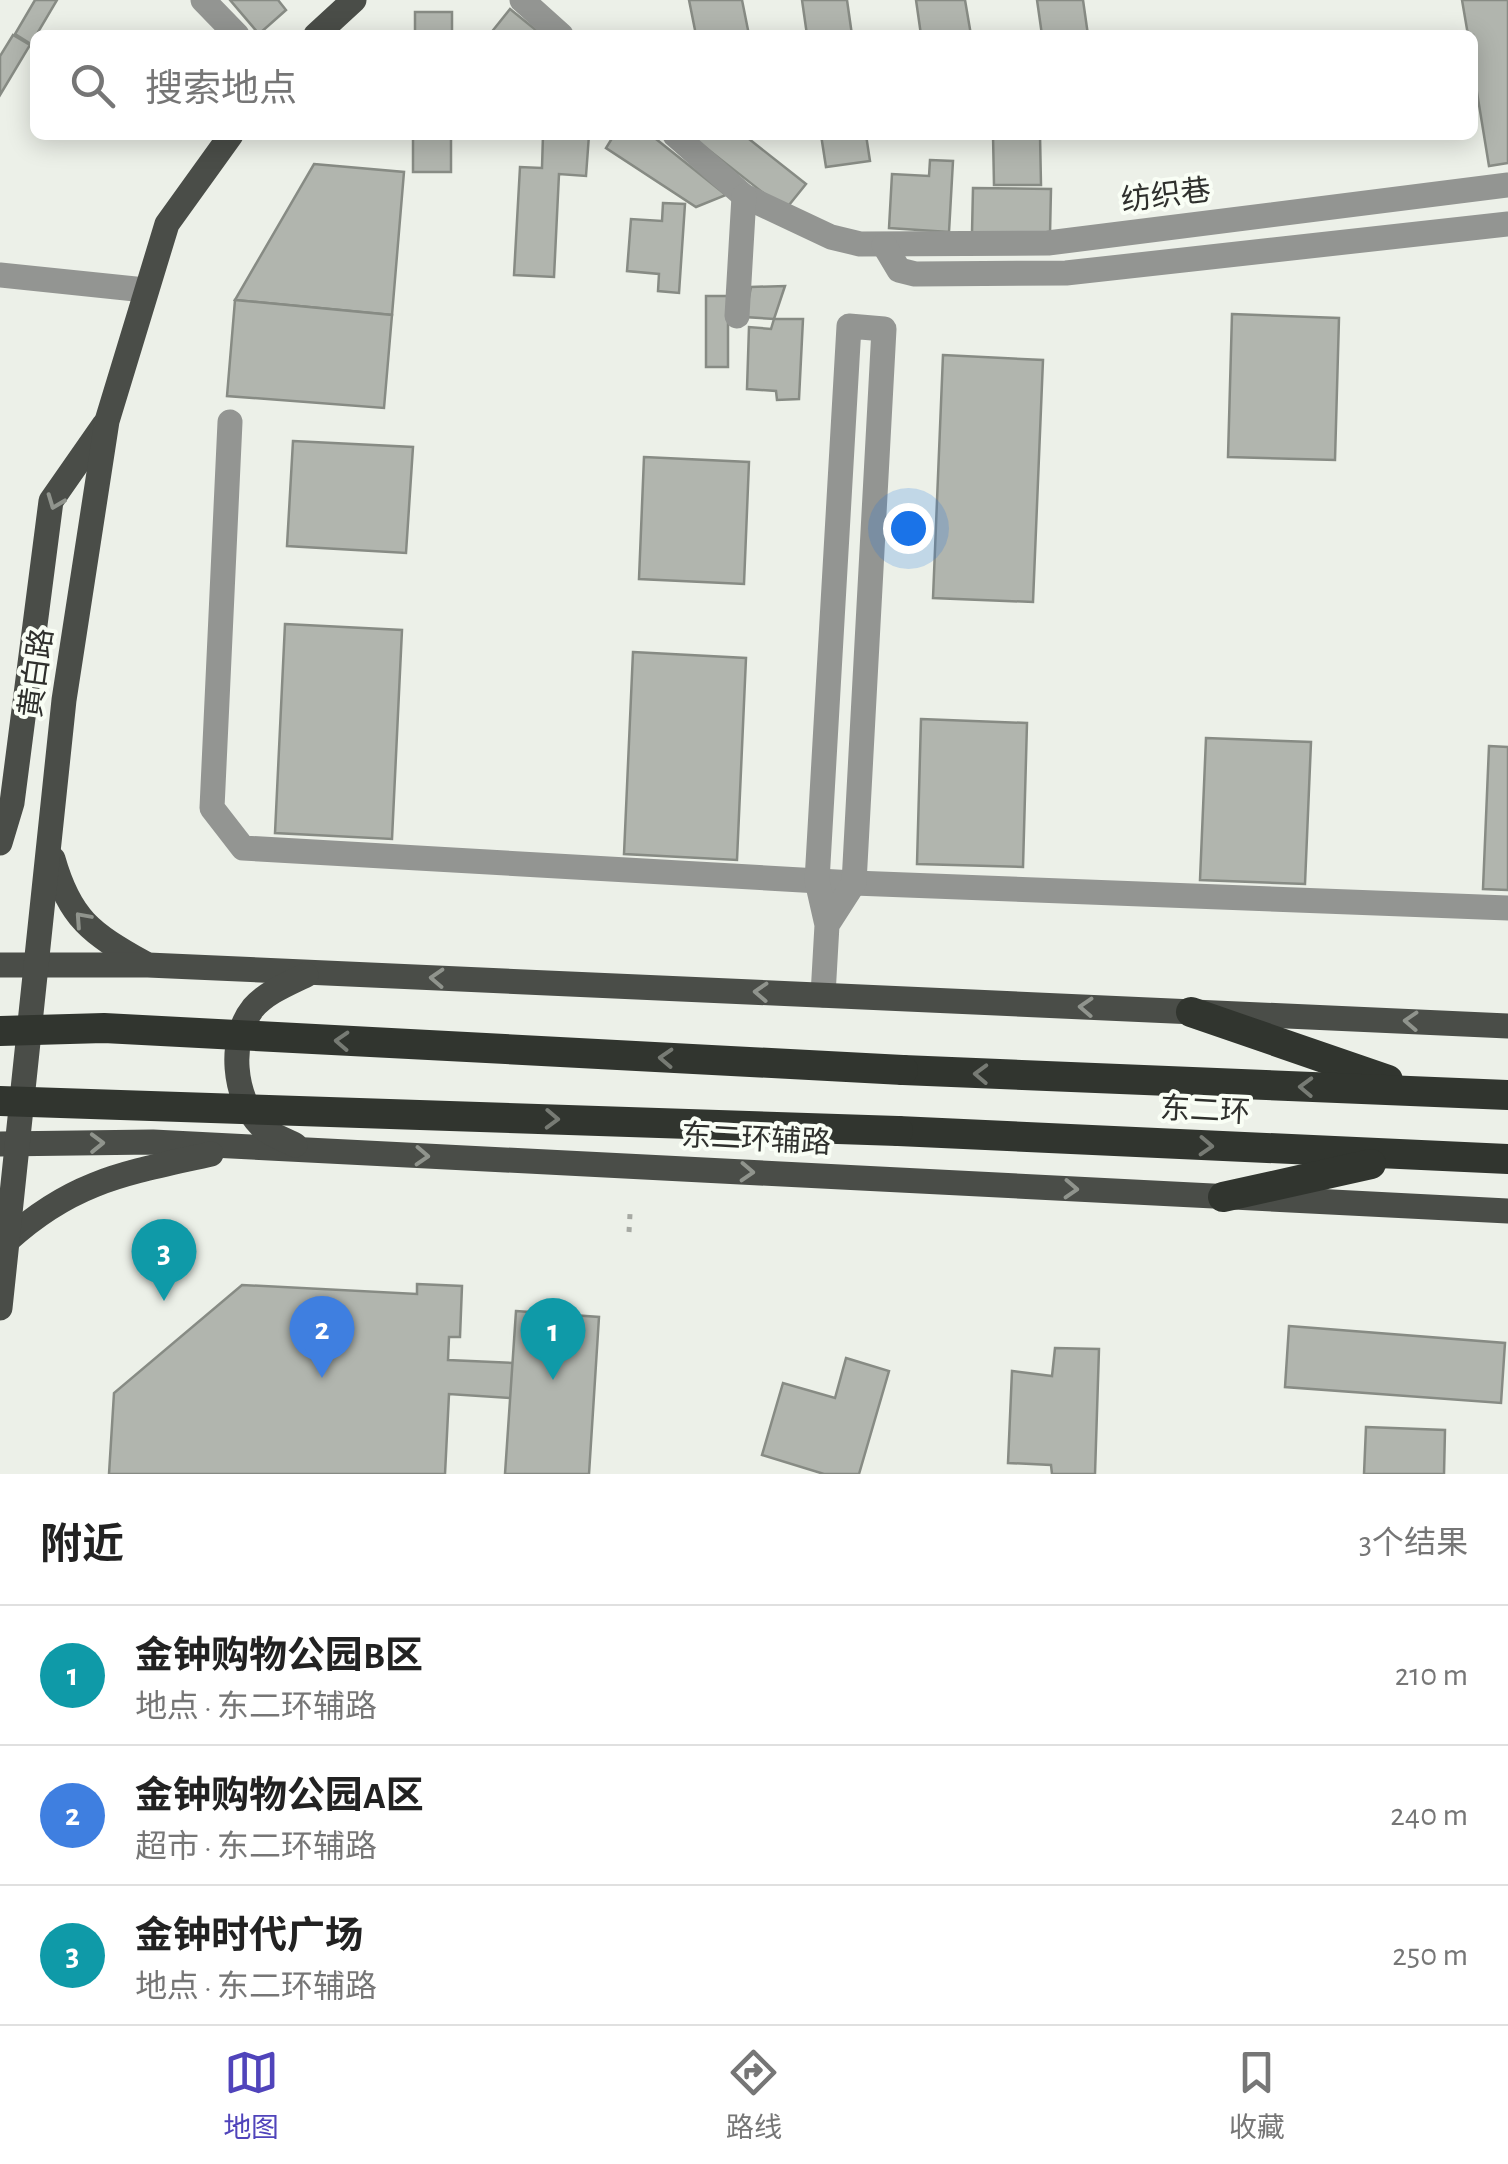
<!DOCTYPE html>
<html lang="zh">
<meta charset="utf-8">
<style>
:root{--surface:#fff;--page:#f6f6f6;--text:#222;--muted:#767676;--line:#e0e0e0;--accent:#5044bb}
body{margin:0;font-family:"Alegreya Sans","Noto Sans SC",sans-serif;background:var(--page);color:var(--text)}
.you{position:absolute;left:908px;top:528px;width:35px;height:35px;margin:-25px;border:8px solid #fff;border-radius:50%;background:#1a73e8;box-shadow:0 0 0 15px #1a73e833}
.badge{display:grid;place-items:center;width:65px;height:65px;border-radius:50%;background:var(--accent);color:#fff;font-size:32px;font-weight:700}
.pin{position:absolute;translate:-50% -82px;filter:drop-shadow(0 2px 5px #0008)}
.pin::after{content:'';position:absolute;top:52px;width:35px;height:30px;background:inherit;clip-path:polygon(0 0,100% 0,50% 100%)}
.list{margin:0;padding:0;list-style:none}
h2{display:flex;justify-content:space-between;align-items:center;height:130px;margin:0;padding:0 40px;font-size:42px}
h2 small{font-size:32px;font-weight:400;color:var(--muted)}
.list li{display:grid;grid-template-columns:65px 1fr auto;gap:30px;align-items:center;box-sizing:border-box;height:140px;padding:0 40px;border-top:2px solid var(--line)}
.list b{display:block;font-size:38px;white-space:nowrap}
.list p{margin:0;font-size:32px;white-space:nowrap;color:var(--muted)}
.list em{font-size:32px;font-style:normal;color:var(--muted)}
.icon{flex:none;width:55px;height:55px;fill:none;stroke:currentColor;stroke-width:2;stroke-linecap:round;stroke-linejoin:round}
.map{position:relative;flex:none;width:1508px;height:1474px;overflow:hidden}
.search{position:absolute;background:var(--surface);box-shadow:0 5px 25px #0003;left:30px;right:30px;top:30px;height:110px;display:flex;align-items:center;gap:25px;box-sizing:border-box;padding:0 35px;border-radius:15px;color:var(--muted);font-size:38px}
.sheet{height:550px;background:var(--surface)}
nav{display:flex;justify-content:space-around;align-items:center;box-sizing:border-box;height:140px;border-top:2px solid var(--line);background:var(--surface);font-size:28px;color:var(--muted)}
nav a{display:grid;justify-items:center;gap:5px}
nav .on{color:var(--accent)}
.map>svg:first-child{display:block}
</style>
<div class="map">
<svg width="1508" height="1474" viewBox="0 0 1508 1474">
<rect width="100%" height="100%" fill="#ecf0e8"/>
<g fill="#b1b5ae" stroke="#878b84" stroke-width="2.5">
<path d="M35,0H57L31,44L15,34Z"/>
<path d="M230,0H278L286,10L259,34Z"/>
<path d="M689,0H742L749,35H696Z"/>
<path d="M802,0H847L852,35H807Z"/>
<path d="M916,0H965L971,35H921Z"/>
<path d="M1037,0H1083L1088,35H1042Z"/>
<path d="M1462,0H1508V163L1489,166L1473,68V35H1468Z"/>
<path d="M510,9L542,35L490,34Z"/>
<rect x="415" y="12" width="37" height="23"/>
<path d="M13,35L30,45L0,95V56Z"/>
<rect x="413" y="135" width="38" height="37"/>
<path d="M543,135H589L586,176L559,174L554,277L514,275L520,167L542,168Z"/>
<path d="M614,135H651L726,195L696,207L606,148Z"/>
<path d="M700,135H744L806,184L785,210L696,140Z"/>
<path d="M821,135H866L870,161L826,167Z"/>
<path d="M993,135H1040L1041,185H994Z"/>
<path d="M930,160L953,161L949,232L889,228L892,174L929,176Z"/>
<path d="M314,164L404,172L392,315L235,300Z"/>
<path d="M973,188L1051,189L1050,234L972,233Z"/>
<path d="M663,203L685,204L679,293L658,291L659,274L627,271L631,219L662,221Z"/>
<path d="M785,286L774,319L745,317L751,287Z"/>
<rect x="706" y="296" width="22" height="71"/>
<path d="M235,300L392,315L384,408L227,396Z"/>
<path d="M1232,314L1339,318L1335,460L1228,457Z"/>
<path d="M774,319H803L799,399L777,400L776,391L747,389L749,327L771,329Z"/>
<path d="M943,355L1043,360L1033,602L933,598Z"/>
<path d="M293,441L413,447L406,553L287,546Z"/>
<path d="M644,457L749,462L744,584L639,579Z"/>
<path d="M285,624L402,630L392,839L275,833Z"/>
<path d="M633,652L746,658L737,860L624,854Z"/>
<path d="M921,719L1027,723L1023,867L917,864Z"/>
<path d="M1206,738L1311,742L1305,884L1200,880Z"/>
<path d="M1489,746L1508,747V890L1483,889Z"/>
<path d="M417,1284L462,1286L460,1337H449L448,1360L513,1363L511,1398L449,1394L445,1474H109L114,1393L242,1285L417,1294Z"/>
<path d="M516,1311L599,1317L589,1474H505Z"/>
<path d="M1289,1326L1505,1343L1501,1403L1285,1387Z"/>
<path d="M1055,1348L1099,1349L1095,1474H1052L1051,1465L1008,1463L1012,1371L1052,1376Z"/>
<path d="M846,1358L889,1371L859,1474H824L762,1455L783,1383L835,1398Z"/>
<path d="M1366,1427L1445,1430L1444,1474H1364Z"/>
</g>
<g fill="none" stroke-linecap="round" stroke-linejoin="round">
<path stroke="#a6a9a3" stroke-width="5" stroke-dasharray="5 8" stroke-linecap="butt" d="M629,1232L630,1214"/>
<g stroke="#939592" stroke-width="25">
<path d="M203,0L237,35"/>
<path d="M522,0L561,35"/>
<path d="M675,135L744,196L831,237L860,244L1048,243L1508,185"/>
<path d="M884,245L899,270L915,274L1066,273L1508,224"/>
<path d="M0,275L145,290"/>
<path d="M737,316L744,196"/>
<path d="M230,422L212,808L243,848L854,883L1508,908"/>
<path d="M823,995L827,925L817,881L849,326L884,329L854,883L827,925"/>
</g>
<g stroke="#4a4d48" stroke-width="25">
<path d="M316,35L354,0"/>
<path d="M0,843L12,803L51,501L104,425"/>
<path d="M53,859C70,919 91,933 144,963"/>
<path d="M0,965H148L1508,1026"/>
<path d="M0,1144L153,1142L1508,1211"/>
<path d="M295,1145C284,1139 270,1135 261,1126C233,1098 228,1039 253,1008C267,992 288,984 306,975"/>
<path d="M8,1240C74,1180 127,1173 211,1154"/>
<path d="M0,1308L64,700L107,421L167,224L231,135"/>
</g>
<g stroke="#31352f" stroke-width="30">
<path d="M1191,1012L1388,1080"/>
<path d="M903,1070L1508,1095"/>
<path d="M898,1131L1508,1159"/>
<path d="M1223,1197L1371,1164"/>
</g>
<g stroke="#31352f" stroke-width="30">
<path d="M0,1031L104,1028L903,1070"/>
<path d="M0,1101L898,1131"/>
</g>
</g>
<defs><path id="oneway-chevron" d="M-2-3.5L2.5 0L-2 3.5" fill="none" stroke-width="1.6" stroke-linecap="round" stroke-linejoin="round" transform="scale(2.5)"/></defs>
<g stroke="#90948d">
<use href="#oneway-chevron" transform="translate(55 502) rotate(111)"/>
<use href="#oneway-chevron" transform="translate(82 919) rotate(-132)"/>
<use href="#oneway-chevron" transform="translate(437 978) rotate(-177)"/>
<use href="#oneway-chevron" transform="translate(761 992) rotate(-177)"/>
<use href="#oneway-chevron" transform="translate(1086 1007) rotate(-177)"/>
<use href="#oneway-chevron" transform="translate(1411 1021) rotate(-177)"/>
<use href="#oneway-chevron" transform="translate(97 1143) rotate(-1)"/>
<use href="#oneway-chevron" transform="translate(422 1156) rotate(3)"/>
<use href="#oneway-chevron" transform="translate(747 1172) rotate(3)"/>
<use href="#oneway-chevron" transform="translate(1071 1189) rotate(3)"/>
</g>
<g stroke="#777b74">
<use href="#oneway-chevron" transform="translate(342 1041) rotate(-177)"/>
<use href="#oneway-chevron" transform="translate(666 1058) rotate(-177)"/>
<use href="#oneway-chevron" transform="translate(981 1074) rotate(-178)"/>
<use href="#oneway-chevron" transform="translate(1306 1087) rotate(-178)"/>
<use href="#oneway-chevron" transform="translate(552 1119) rotate(2)"/>
<use href="#oneway-chevron" transform="translate(1206 1146) rotate(3)"/>
</g>
<g text-anchor="middle" dominant-baseline="central" stroke-width="8" stroke-linejoin="round" paint-order="stroke">
<g font-size="30" fill="#2f302d" stroke="#f9fef5">
<text transform="translate(1166 196) rotate(-7)">纺织巷</text>
<text transform="translate(37 673) rotate(-82)">黄白路</text>
<text transform="translate(1205 1111) rotate(3)">东二环</text>
<text transform="translate(756 1140) rotate(3)">东二环辅路</text>
</g>
</g>
</svg>
<div class="you"></div>
<div class="pin badge" style="left:553px;top:1380px;background:#0f9aa8">1</div>
<div class="pin badge" style="left:322px;top:1378px;background:#3f7fe0">2</div>
<div class="pin badge" style="left:164px;top:1301px;background:#0f9aa8">3</div>
<div class="search"><svg class="icon" aria-label="search" viewBox="0 0 24 24"><circle cx="10" cy="10" r="6"/><path d="M15 15l6 6"/></svg>搜索地点</div>
</div>
<section class="sheet">
<h2>附近<small>3个结果</small></h2>
<ul class="list">
<li><span class="badge" style="background:#0f9aa8">1</span><div><b>金钟购物公园B区</b><p>地点 · 东二环辅路</p></div><em>210 m</em></li>
<li><span class="badge" style="background:#3f7fe0">2</span><div><b>金钟购物公园A区</b><p>超市 · 东二环辅路</p></div><em>240 m</em></li>
<li><span class="badge" style="background:#0f9aa8">3</span><div><b>金钟时代广场</b><p>地点 · 东二环辅路</p></div><em>250 m</em></li>
</ul>
</section>
<nav>
<a class="on"><svg class="icon" aria-label="map" viewBox="0 0 24 24"><path d="M3 6l6-2 6 2 6-2v14l-6 2-6-2-6 2zM9 4v14M15 6v14"/></svg>地图</a>
<a><svg class="icon" aria-label="directions" viewBox="0 0 24 24"><path d="M12 3l9 9-9 9-9-9zM9 14v-3h6M13 9l2 2-2 2"/></svg>路线</a>
<a><svg class="icon" aria-label="saved" viewBox="0 0 24 24"><path d="M7 4h10v16l-5-4-5 4z"/></svg>收藏</a>
</nav>
